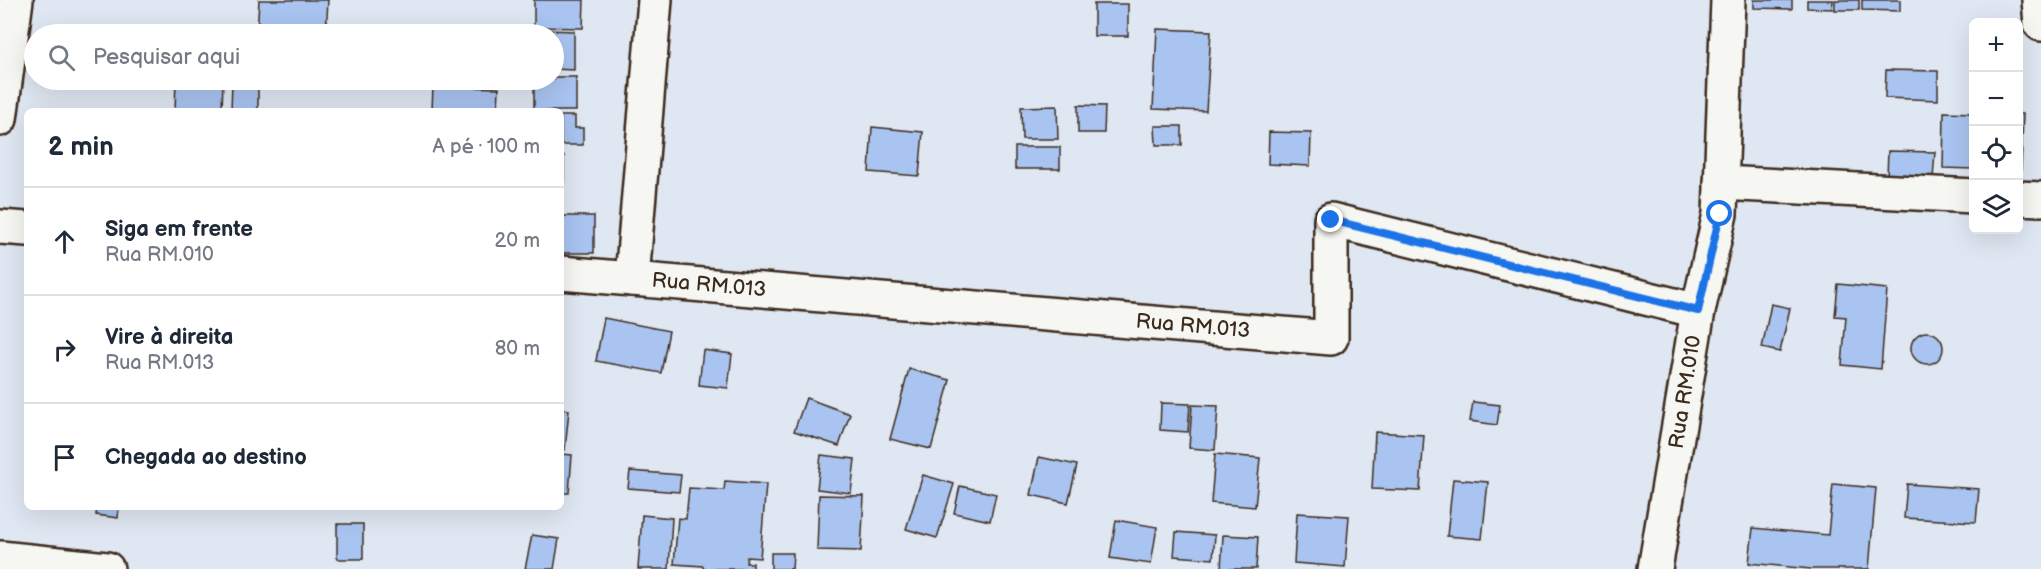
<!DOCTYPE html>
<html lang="pt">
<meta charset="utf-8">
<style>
:root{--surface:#fff;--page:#f2f2f3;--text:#1f2937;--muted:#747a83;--line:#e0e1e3}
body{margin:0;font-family:"Balsamiq Sans",sans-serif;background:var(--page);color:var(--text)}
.controls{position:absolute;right:18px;top:18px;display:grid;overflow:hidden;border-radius:9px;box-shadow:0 6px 24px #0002}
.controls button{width:54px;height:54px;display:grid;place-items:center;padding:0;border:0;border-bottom:2px solid var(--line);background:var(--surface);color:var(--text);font:30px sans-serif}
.stop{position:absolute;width:18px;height:18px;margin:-14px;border:4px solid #1a73e8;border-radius:50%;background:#fff}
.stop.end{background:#1a73e8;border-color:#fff;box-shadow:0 2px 6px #0008}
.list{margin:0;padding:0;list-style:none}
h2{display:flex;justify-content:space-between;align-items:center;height:78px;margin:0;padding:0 24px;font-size:26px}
h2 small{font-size:20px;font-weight:400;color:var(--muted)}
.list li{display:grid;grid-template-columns:39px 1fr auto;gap:18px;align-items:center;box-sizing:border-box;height:108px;padding:0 24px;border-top:2px solid var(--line)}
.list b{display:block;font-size:22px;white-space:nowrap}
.list p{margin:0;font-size:20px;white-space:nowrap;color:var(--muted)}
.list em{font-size:20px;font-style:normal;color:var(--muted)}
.icon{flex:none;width:33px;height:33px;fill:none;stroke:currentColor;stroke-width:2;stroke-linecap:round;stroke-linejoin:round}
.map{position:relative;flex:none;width:2041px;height:569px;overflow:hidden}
.search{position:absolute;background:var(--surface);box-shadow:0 6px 24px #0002;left:24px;top:24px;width:540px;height:66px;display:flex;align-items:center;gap:15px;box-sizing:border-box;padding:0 21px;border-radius:33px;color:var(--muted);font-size:22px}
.panel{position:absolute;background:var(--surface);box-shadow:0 6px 24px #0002;left:24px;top:108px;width:540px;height:402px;border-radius:9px}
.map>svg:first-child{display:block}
</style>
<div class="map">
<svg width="2041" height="569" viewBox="0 0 2041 569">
<rect width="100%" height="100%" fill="#dfe7f2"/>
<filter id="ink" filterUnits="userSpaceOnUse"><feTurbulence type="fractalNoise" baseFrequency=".0167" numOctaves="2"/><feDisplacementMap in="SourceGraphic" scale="12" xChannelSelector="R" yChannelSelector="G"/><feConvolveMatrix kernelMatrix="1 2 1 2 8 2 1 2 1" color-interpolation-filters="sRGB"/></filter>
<g filter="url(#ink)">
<g fill="#a9c4f1" stroke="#3b2a1e" stroke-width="1.5">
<path d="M259,0H328L326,34H257Z"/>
<path d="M534,0H584L583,28L534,27Z"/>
<path d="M1754,0H1792V9L1754,8Z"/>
<path d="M1807,0H1833L1832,9L1807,8Z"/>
<rect x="1835" y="0" width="24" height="10"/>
<path d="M1862,0H1900V11L1862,10Z"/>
<rect x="1094" y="4" width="34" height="32"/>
<path d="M1157,29L1211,31L1206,111L1153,109Z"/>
<path d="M545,30L574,31V70L554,69V34H545Z"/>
<path d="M1886,70L1938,71V100L1885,98Z"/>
<path d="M554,77H576V111H534V80H554Z"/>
<path d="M176,80H223L222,111H175Z"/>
<path d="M232,82L258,84V111H231Z"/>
<path d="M433,86L499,88L498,111H432Z"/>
<path d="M1078,105L1105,106L1104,133H1078Z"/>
<path d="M1057,106L1058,139H1022L1021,107Z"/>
<path d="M1944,112L1974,113V169L1943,168Z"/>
<path d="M2018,114H2023L2021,171L2018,170Z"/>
<path d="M561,116H575V128H583V145H561Z"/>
<path d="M1155,126H1182V145H1156Z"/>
<path d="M872,127L923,132L919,176L869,172Z"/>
<path d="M1269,132L1311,133L1310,166L1268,164Z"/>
<rect x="1015" y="147" width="45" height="22"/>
<path d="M1888,151L1935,152L1933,178L1887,176Z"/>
<rect x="561" y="156" width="3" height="26"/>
<rect x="561" y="216" width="33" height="37"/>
<path d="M1838,284L1887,289L1881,369L1842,365L1846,317L1835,316Z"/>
<path d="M1771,304L1790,308L1780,352L1762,348Z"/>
<path d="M604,318L669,331L661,373L596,361Z"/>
<circle cx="1927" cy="348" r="16"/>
<path d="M703,350L732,354L728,388L699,385Z"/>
<path d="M909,369L950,380L931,449L890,439Z"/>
<path d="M806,398L850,414L839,446L794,431Z"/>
<path d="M1473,402L1500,405L1497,425L1470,421Z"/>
<path d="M1161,403L1190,404L1188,432L1160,430Z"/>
<path d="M1192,405L1218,406L1215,450L1189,448Z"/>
<path d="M561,409L569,410L565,450H561Z"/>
<path d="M1375,432L1424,435L1420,491L1372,489Z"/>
<path d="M561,454L572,455L569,493H561Z"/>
<path d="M1215,454L1260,458L1255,507L1211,503Z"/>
<path d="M821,455L855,459L851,493L817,489Z"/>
<path d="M1039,457L1077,465L1068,503L1031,495Z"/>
<path d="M630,471L681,475L679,492L628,488Z"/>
<path d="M923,475L954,484L937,538L906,529Z"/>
<path d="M1453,479L1488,482L1482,539L1447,536Z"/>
<path d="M725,481L766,484L760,558L747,557L746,563H753V569H703V566L674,564L678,518L686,519L689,488L724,490Z"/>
<path d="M1833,484L1876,488L1869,569H1811L1749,563L1753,528L1828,535Z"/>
<path d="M1907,484L1979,489L1976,522L1904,518Z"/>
<path d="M960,486L996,494L990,521L954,513Z"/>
<path d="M819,495L864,496L861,551L817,550Z"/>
<path d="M97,507H119L118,518L96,515Z"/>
<path d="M1297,513L1349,516L1345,567L1294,563Z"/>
<path d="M642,515L672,518L669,569H638Z"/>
<path d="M1116,520L1157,527L1151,564L1110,558Z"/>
<rect x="337" y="524" width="26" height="35"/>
<path d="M1176,532L1215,535L1213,559L1174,556Z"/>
<path d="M532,535L559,539L554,569H525Z"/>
<path d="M1223,535L1258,537L1256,569H1221Z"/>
<path d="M771,553H793L792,569H771Z"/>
</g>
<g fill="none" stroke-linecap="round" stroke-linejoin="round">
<g stroke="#3b2a1e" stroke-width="38">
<g id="minor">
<path d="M2039,0L2041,24"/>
<path d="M0,119L16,0"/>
<path d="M1721,183L1974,196"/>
<path d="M2018,198L2041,199"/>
<path d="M0,227L27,229"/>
<path d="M561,273L1331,338V220L1698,311"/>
<path d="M632,279L655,0"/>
<path d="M0,558L107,569"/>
<path d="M1655,569L1698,311L1720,214L1728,0"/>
</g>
</g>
<use href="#minor" stroke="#f6f6f2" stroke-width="33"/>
</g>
</g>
<g fill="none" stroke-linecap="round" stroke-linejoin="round" filter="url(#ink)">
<path stroke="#1a73e8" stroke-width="8" d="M1331,220L1698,311L1720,214"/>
</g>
<g text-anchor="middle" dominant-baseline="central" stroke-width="4.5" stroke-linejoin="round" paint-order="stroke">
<g font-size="21" fill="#3b2a1e" stroke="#f6f6f2">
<text transform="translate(709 285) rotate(5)">Rua RM.013</text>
<text transform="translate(1193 326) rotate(5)">Rua RM.013</text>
<text transform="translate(1685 392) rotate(-81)">Rua RM.010</text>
</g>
</g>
</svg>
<div class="controls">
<button>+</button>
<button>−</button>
<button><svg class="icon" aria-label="locate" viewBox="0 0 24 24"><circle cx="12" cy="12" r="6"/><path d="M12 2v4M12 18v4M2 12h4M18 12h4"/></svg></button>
<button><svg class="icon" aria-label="layers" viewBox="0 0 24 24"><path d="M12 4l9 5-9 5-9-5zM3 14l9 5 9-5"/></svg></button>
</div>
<div class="stop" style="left:1720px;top:214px"></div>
<div class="stop end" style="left:1331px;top:220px"></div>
<div class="search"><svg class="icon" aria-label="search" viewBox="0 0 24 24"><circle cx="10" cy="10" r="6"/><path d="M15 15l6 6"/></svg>Pesquisar aqui</div>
<section class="panel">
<h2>2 min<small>A pé · 100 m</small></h2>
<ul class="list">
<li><svg class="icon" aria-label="ahead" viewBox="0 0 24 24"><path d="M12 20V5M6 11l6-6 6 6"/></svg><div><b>Siga em frente</b><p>Rua RM.010</p></div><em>20 m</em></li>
<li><svg class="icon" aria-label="right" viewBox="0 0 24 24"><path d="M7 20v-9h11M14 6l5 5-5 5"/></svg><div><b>Vire à direita</b><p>Rua RM.013</p></div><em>80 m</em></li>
<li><svg class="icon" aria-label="arrive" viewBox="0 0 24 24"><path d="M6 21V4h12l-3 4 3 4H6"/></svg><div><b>Chegada ao destino</b></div></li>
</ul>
</section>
</div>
